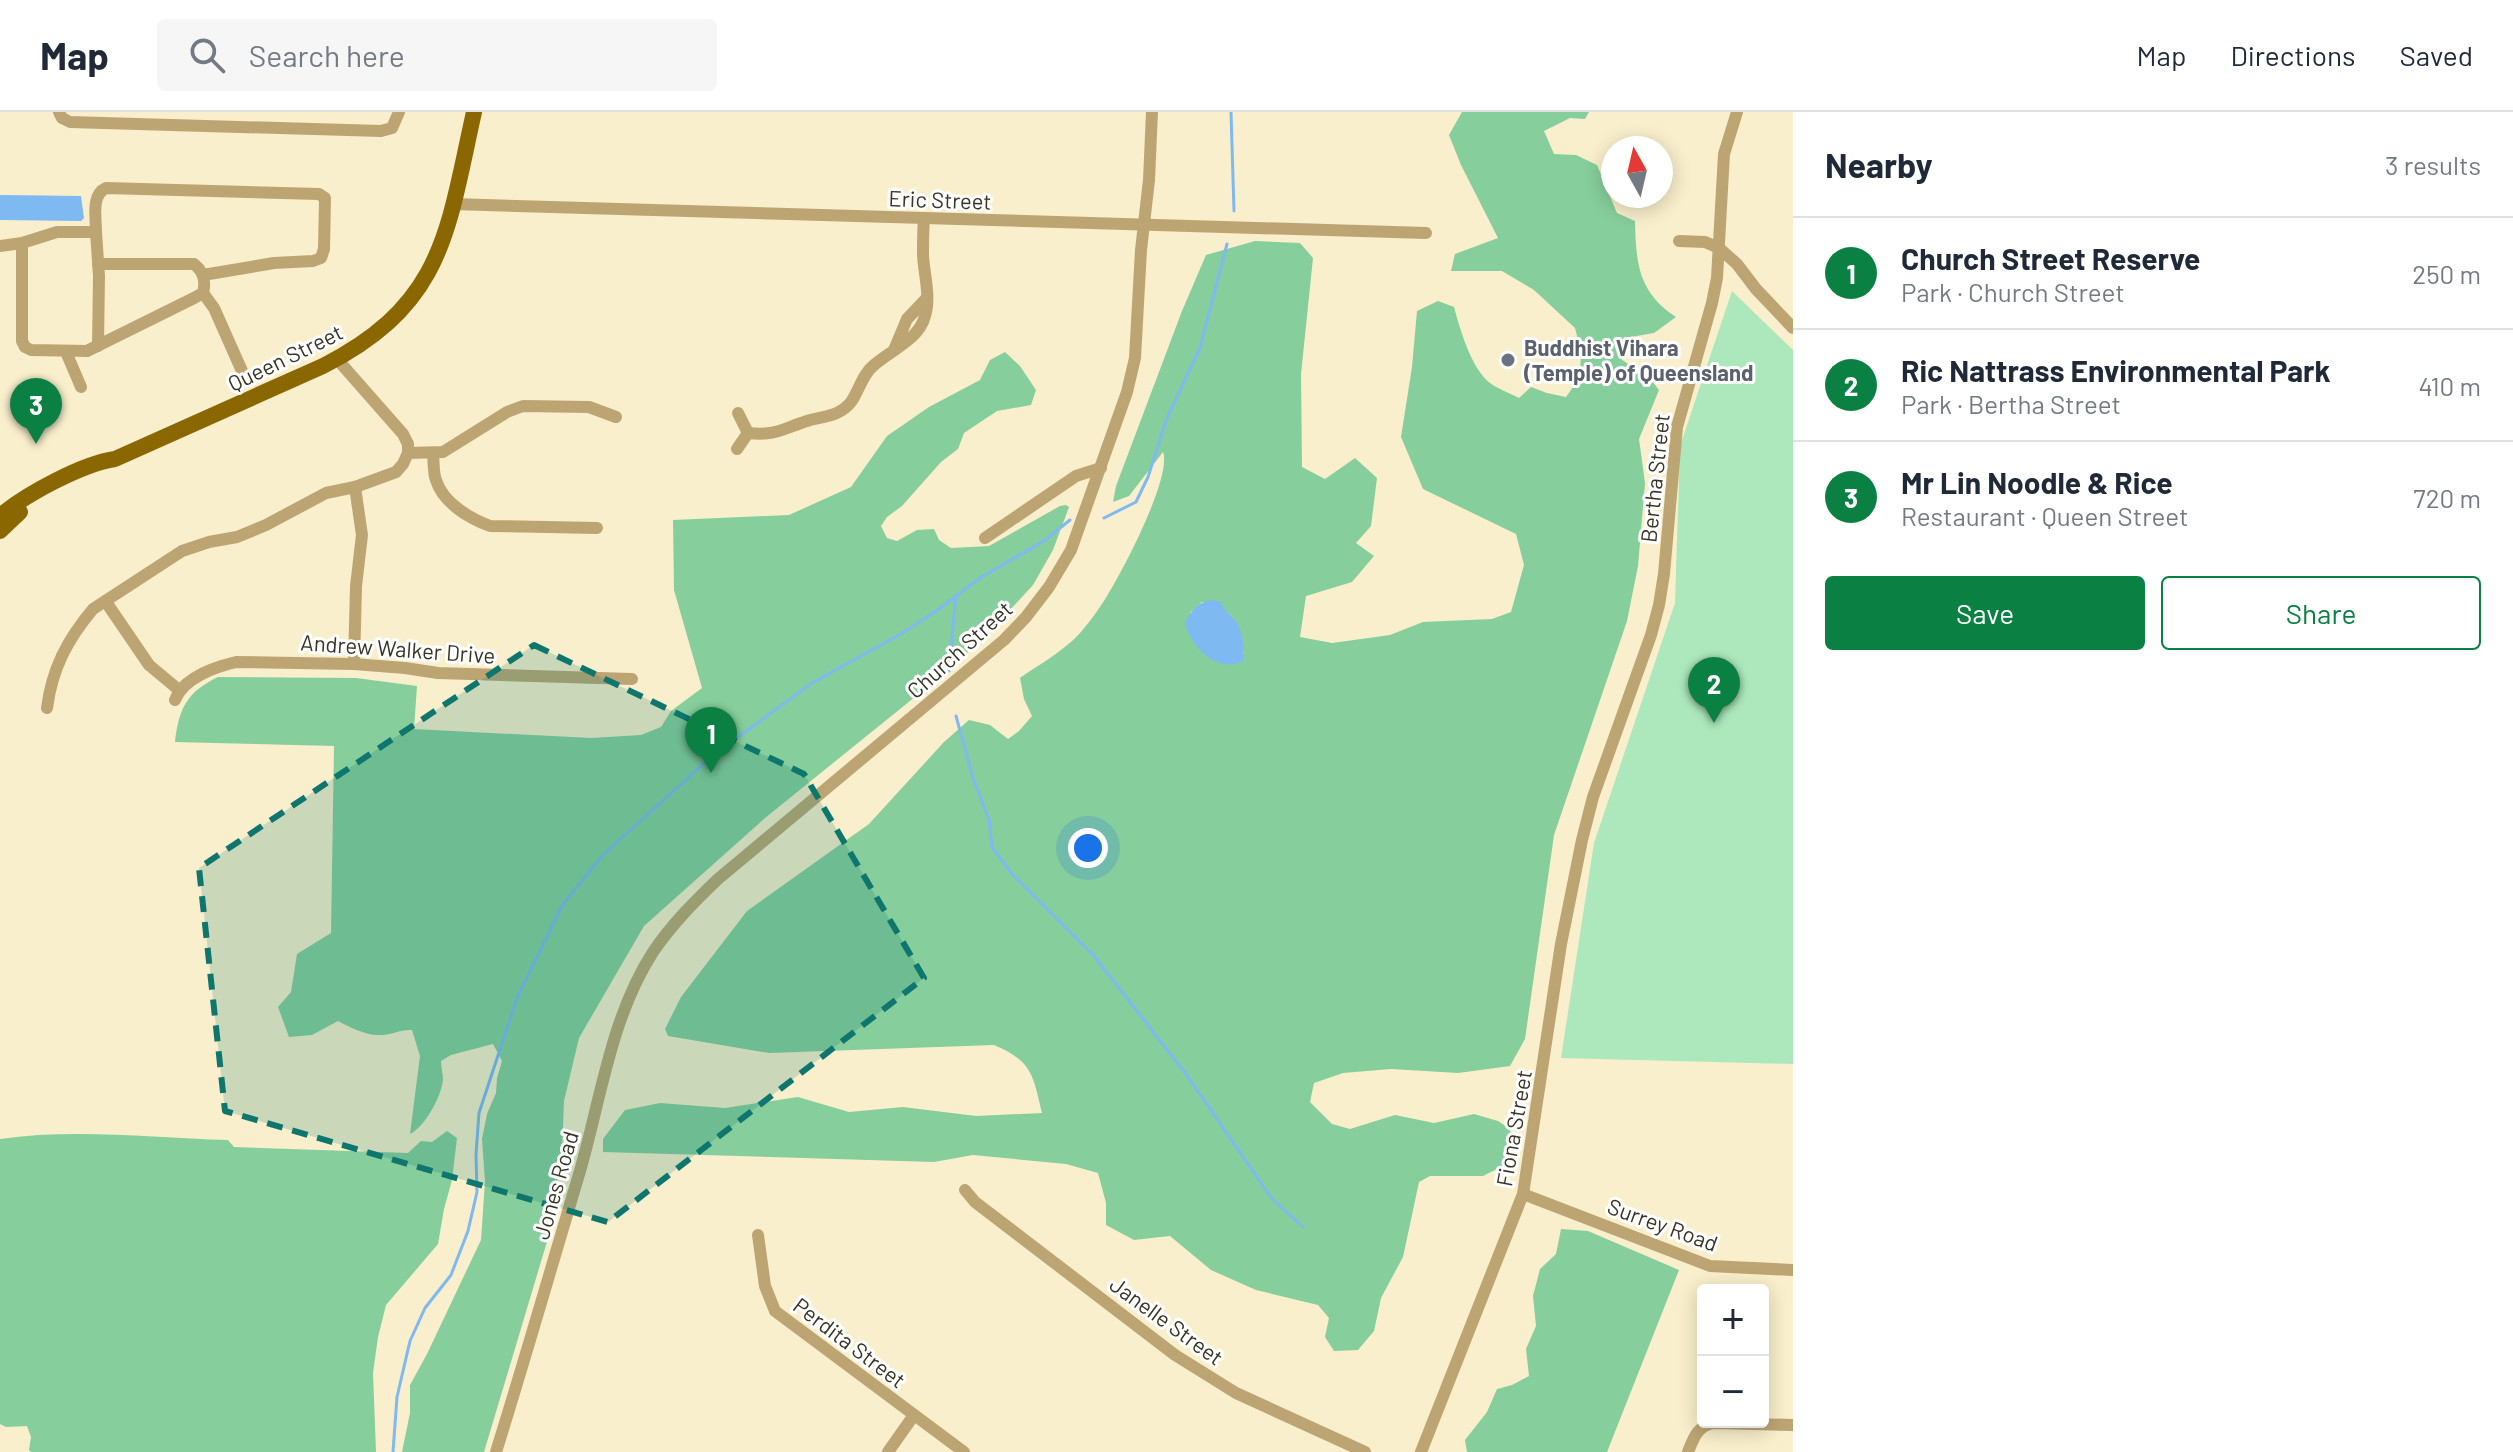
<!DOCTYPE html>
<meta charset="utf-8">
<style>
:root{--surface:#fff;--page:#f6f6f7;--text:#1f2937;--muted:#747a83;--line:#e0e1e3;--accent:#0b8043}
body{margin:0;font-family:Barlow,sans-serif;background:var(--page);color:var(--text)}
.controls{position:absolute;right:24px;bottom:24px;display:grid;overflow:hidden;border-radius:8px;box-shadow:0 4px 20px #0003}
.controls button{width:72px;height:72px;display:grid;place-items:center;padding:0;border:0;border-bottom:2px solid var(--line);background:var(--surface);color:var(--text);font:40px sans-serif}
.compass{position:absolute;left:1601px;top:24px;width:72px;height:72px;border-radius:50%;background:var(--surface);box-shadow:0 4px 20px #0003;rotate:352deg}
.you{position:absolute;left:1088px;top:736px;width:28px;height:28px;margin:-20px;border:6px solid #fff;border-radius:50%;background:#1a73e8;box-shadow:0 0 0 12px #1a73e833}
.badge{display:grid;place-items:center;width:52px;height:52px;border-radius:50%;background:var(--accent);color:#fff;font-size:26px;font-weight:700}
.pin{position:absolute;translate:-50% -66px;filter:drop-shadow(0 2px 4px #0008)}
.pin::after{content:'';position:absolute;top:42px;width:28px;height:24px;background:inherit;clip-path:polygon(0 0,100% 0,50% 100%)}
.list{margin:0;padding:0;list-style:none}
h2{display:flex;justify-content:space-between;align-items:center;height:104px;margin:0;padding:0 32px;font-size:34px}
h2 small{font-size:26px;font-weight:400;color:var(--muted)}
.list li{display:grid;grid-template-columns:52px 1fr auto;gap:24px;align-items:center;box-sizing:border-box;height:112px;padding:0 32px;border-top:2px solid var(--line)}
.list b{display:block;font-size:30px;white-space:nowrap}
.list p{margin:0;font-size:26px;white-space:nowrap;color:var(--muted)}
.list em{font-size:26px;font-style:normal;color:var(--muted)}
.actions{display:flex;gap:16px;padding:24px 32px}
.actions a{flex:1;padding:18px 0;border:2px solid var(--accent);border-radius:8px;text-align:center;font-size:28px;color:var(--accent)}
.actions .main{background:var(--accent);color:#fff}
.icon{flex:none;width:44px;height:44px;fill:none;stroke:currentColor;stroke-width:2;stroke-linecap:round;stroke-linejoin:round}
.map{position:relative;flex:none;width:1793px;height:1340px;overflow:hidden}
header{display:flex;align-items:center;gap:48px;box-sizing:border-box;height:112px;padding:0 40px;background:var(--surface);border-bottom:2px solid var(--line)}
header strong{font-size:38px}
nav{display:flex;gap:44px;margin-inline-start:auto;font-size:28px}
.search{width:560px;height:72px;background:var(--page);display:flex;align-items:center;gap:20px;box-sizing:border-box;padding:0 28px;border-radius:8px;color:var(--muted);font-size:30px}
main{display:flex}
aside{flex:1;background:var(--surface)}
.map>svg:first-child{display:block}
</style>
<header>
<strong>Map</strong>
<div class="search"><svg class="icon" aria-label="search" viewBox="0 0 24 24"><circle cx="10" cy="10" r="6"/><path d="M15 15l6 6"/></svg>Search here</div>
<nav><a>Map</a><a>Directions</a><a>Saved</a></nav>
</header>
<main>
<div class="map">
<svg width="1793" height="1340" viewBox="0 0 1793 1340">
<rect width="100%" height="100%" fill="#f9efcc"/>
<path fill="#ace8bc" d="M1732,179L1793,238V952L1561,946L1594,731L1675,491L1680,334Z"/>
<g fill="#86ce9b" fill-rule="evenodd">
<path d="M1462,0H1589L1585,7L1570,6L1544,19L1554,42L1576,43L1597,53L1617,101L1635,109C1636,151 1638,180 1676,205L1654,221L1631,225L1621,247L1652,269L1659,278L1639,327L1645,371L1638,454L1627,509L1554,723L1525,927L1510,954L1458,961L1391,957L1343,961L1314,971L1310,990L1332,1012L1350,1017L1395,1003L1434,1011L1474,1002L1498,1009L1510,1017L1513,1034L1505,1053L1483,1064H1430L1419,1070L1403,1145L1381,1186L1374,1219L1358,1238L1334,1239L1325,1225L1329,1206L1318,1193L1256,1178L1211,1158L1170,1124L1134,1128L1106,1113V1091L1098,1061L1066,1052L973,1043L934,1050L603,1040V1027L625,998L660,991L725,996L798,985L849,1000L903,995L976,1004L1042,1001C1033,963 1032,949 994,933L769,941L668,924L665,917L681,885L747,799L869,712L944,630L969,608L990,613L1008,627L1019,619L1032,604L1024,587L1020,566C1035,555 1052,546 1066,534C1077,526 1087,513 1095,502C1114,478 1173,366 1163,340L1129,384L1113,390L1116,374L1182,199L1206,143L1255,129L1300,131L1313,146L1301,262L1302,355L1325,367L1355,346L1377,366L1371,414L1356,431L1374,444L1352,470L1306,484L1300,525L1332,531L1390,523L1423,510L1492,507L1511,500L1524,453L1516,422L1423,377L1401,325L1412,255L1417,199L1438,189L1454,195C1460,217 1471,256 1490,271C1498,277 1510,281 1519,286L1531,275L1547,281L1566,285L1580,265L1581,239L1575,216L1534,178L1502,159H1451L1455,142L1498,126L1461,53L1449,23ZM1202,490C1239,501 1237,508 1244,542L1190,501Z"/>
<path d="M1005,240L1020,254L1036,278L1031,293L997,299L964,321L958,337L941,350L902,394L887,405L881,414L887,426L897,429L917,418L934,417L939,428L951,436L989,434L1060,394L1066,393L1069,395L1053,438L1033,473L986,524L931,572L765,706L644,814L579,926L564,989L562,1039L549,1123L484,1340H402L410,1301V1273L427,1242L481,1128L485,1069L482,1027L487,1002L496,981L497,966L502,949L493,932L451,943L441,949C441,955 443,962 443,968C441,985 425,1015 410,1022L420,944L412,918C401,917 392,923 380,923C367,924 349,915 338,909L312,923L289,925L278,895L291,880L297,842L331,821L334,634L175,630C179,596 187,580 218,565L356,566L417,574L414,617L591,626L641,623L661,615L671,599L702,576L674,478L673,408L789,403L851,375L887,324L929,295L980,268L990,248Z"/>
<path d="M447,1019L457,1026L452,1068L444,1097L438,1132L386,1193L378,1225L373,1261L376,1340H31L29,1338L31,1325L27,1314L6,1315L0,1312V1027C73,1016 154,1026 228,1028L234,1035L408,1041L421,1029L432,1030Z"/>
<path d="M1561,1117L1588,1119L1679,1158L1607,1340H1467L1465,1328L1487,1300L1497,1277L1512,1273L1529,1264L1526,1237L1536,1214L1533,1184L1540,1157L1556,1142Z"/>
</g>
<g fill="#7eb9f1">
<path d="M0,83L81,84L84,106L81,109L0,108Z"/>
<path d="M1213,488L1221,490C1224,500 1232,502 1237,511C1243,521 1245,537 1243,549C1217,562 1191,535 1185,511C1192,498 1197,490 1213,488Z"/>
</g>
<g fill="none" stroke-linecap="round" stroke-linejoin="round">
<g stroke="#7eb9f1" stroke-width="3">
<path d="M1231,0L1234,99"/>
<path d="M1104,406L1136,390L1148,365L1167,306L1200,236L1227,132"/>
<path d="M949,559L956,483"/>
<path d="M956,604L973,666L989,708L992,735L1012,762L1094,844L1186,962L1272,1087L1303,1115"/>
<path d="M393,1340L397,1285L410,1229L425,1196L451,1163L468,1119L477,1080L476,1042L479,1001L517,886L563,792L603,743L712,644L812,571L901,522L939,497L980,466L1044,429L1070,408"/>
</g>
<g stroke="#bda573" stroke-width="12">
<path d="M59,0L62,6L70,10L381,19L392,16L399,0"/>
<path d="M453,92L1426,121"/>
<path d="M96,120L99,164L98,234"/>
<path d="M1679,129L1705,130L1719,136L1737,152L1756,177L1793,216"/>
<path d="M22,131V229L25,235L31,238L87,239L194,186L203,181C206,169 204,160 194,152H98"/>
<path d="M0,134L22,131L57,120H96C96,105 91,83 106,76L319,82L325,86L324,137L321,146L313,149L274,151L203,163"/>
<path d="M203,181L214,196L242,259"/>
<path d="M894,238L907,207L927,186"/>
<path d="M66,240L81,275"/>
<path d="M748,321C776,324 782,317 807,309C823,304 839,305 851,290C859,279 862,263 873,254C889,239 919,228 925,204C931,185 924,163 923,143C923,131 923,119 924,106"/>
<path d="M737,337L748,321L738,301"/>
<path d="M408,341L443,340L507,300L523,294L589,295L616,305"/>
<path d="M433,342C434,350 433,361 436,368C443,391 469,406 490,414L597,416"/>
<path d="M985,426L1076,364L1101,356"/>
<path d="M106,490L149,553L179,578"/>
<path d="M354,552L356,474L362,423L355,375"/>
<path d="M175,588C183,566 215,555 236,550L354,552L405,556L438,561L632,567"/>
<path d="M47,596C52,557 67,528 93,497L182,439L209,430L237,425L266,413L326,381L355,375L396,360L403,352L408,341V332L403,322L337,247"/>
<path d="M965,1078L975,1090L1175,1243L1236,1281L1365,1340"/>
<path d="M1523,1082L1710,1154L1793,1158"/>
<path d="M758,1123L765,1174L775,1199L964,1340"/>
<path d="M496,1340C525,1247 552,1153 580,1059C601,986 611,905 653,840C672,812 694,790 718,767L1004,528L1026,505L1049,475L1071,438L1127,280L1135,246L1141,138L1149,68L1152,0"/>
<path d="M888,1340L914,1303"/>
<path d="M1421,1340L1523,1082L1561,832L1582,728L1593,685L1651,523L1659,493L1664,462L1677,315L1712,191L1717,166L1724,42L1737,0"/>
<path d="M1688,1340C1694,1325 1697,1315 1713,1311L1793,1313"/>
</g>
<g stroke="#8a6700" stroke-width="16">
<path d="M0,404C26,382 82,352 115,347L323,254C444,192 447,121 474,0"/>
<path d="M0,419L20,400"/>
</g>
</g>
<path fill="#0f766e" fill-opacity="0.2" stroke="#0f766e" stroke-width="6" stroke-dasharray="16 10" stroke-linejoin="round" d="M534,533L804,662L924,866L608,1110L225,999L199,756Z"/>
<circle fill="#6b7280" stroke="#fff" stroke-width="3" cx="1508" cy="248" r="8"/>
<g text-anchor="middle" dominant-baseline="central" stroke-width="6" stroke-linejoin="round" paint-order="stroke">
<g font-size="22" fill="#383426" stroke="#fff">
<text transform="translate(940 87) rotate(2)">Eric Street</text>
<text transform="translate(285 245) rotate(-26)">Queen Street</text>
<text transform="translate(1654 366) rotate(-84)">Bertha Street</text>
<text transform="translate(398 536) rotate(4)">Andrew Walker Drive</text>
<text transform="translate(959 537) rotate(-42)">Church Street</text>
<text transform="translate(1513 1016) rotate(-80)">Fiona Street</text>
<text transform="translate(555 1073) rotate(-74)">Jones Road</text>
<text transform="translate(1663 1112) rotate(20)">Surrey Road</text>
<text transform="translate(1167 1208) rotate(36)">Janelle Street</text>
<text transform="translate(850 1230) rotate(37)">Perdita Street</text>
</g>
<g font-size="22" font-weight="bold" fill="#5b616d" stroke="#fff" text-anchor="start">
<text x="1524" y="235">Buddhist Vihara<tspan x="1524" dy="25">(Temple) of Queensland</tspan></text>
</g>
</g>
</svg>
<div class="controls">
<button>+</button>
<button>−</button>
</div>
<svg class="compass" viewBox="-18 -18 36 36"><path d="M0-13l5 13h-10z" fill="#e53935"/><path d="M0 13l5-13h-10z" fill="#747a83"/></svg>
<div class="you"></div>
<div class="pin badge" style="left:711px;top:661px">1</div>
<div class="pin badge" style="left:1714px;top:611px">2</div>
<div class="pin badge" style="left:36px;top:332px">3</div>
</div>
<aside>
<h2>Nearby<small>3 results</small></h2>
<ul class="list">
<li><span class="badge">1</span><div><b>Church Street Reserve</b><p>Park · Church Street</p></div><em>250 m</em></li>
<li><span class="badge">2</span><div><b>Ric Nattrass Environmental Park</b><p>Park · Bertha Street</p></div><em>410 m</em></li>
<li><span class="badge">3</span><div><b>Mr Lin Noodle &amp; Rice</b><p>Restaurant · Queen Street</p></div><em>720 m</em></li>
</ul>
<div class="actions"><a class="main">Save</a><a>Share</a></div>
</aside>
</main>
